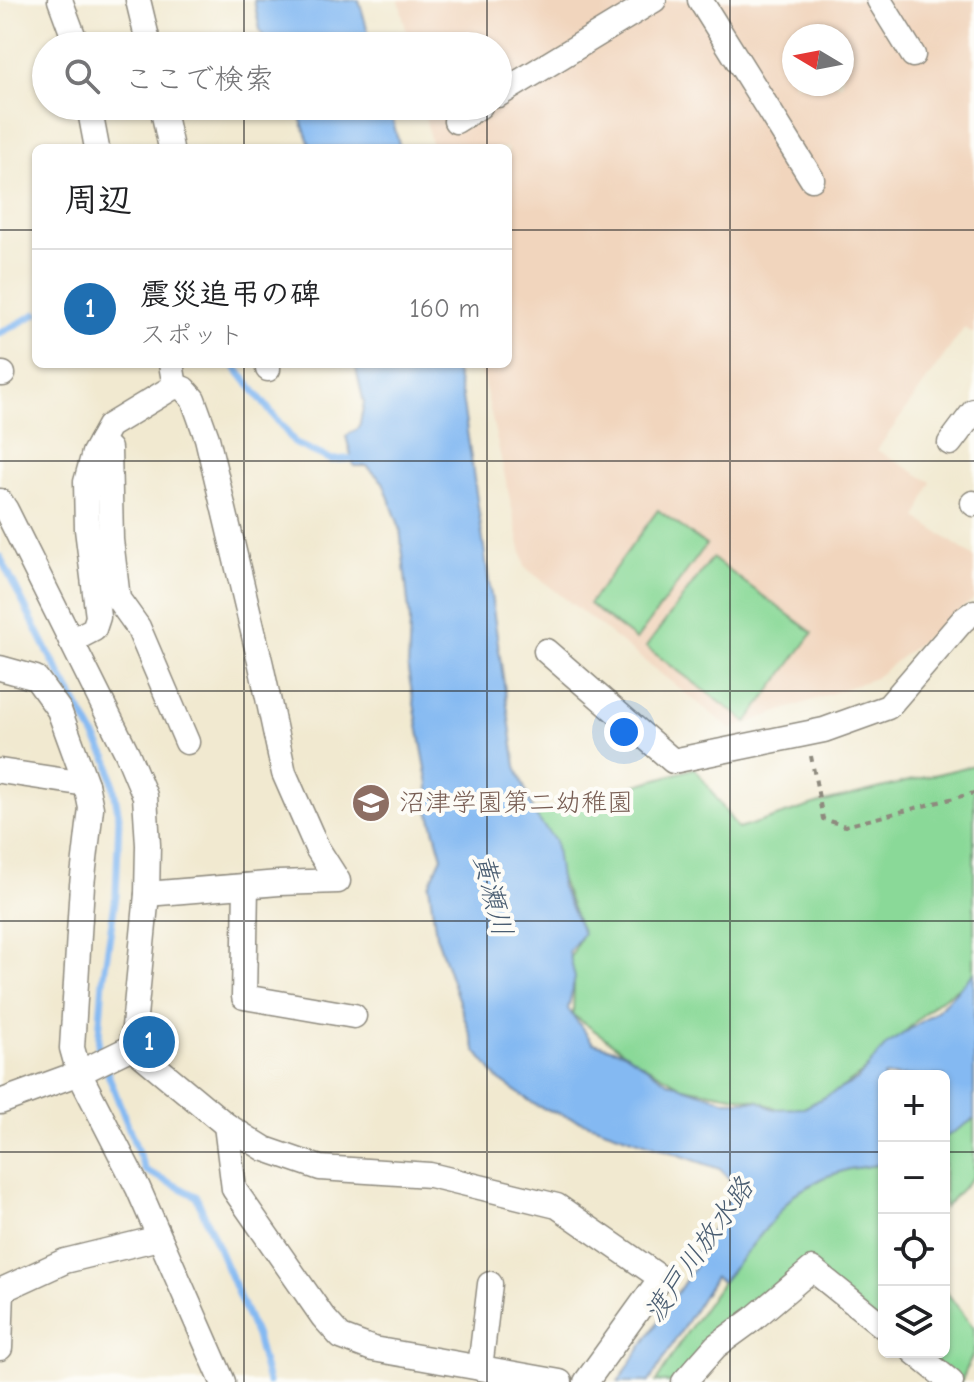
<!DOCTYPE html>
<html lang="ja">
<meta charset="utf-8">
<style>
:root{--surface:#fff;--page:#f6f6f6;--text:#202124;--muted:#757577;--line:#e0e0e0;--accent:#1f6fb2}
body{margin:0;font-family:"Comic Neue","Klee One",sans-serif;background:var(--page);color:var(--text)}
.controls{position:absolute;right:24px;bottom:24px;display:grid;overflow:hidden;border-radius:12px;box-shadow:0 2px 6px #0004}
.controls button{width:72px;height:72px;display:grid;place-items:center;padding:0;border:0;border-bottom:2px solid var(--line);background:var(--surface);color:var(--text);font:40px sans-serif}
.compass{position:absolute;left:782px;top:24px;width:72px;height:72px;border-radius:50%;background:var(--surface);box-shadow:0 2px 6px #0004;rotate:280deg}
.you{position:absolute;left:624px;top:732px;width:28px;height:28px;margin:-20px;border:6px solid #fff;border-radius:50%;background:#1a73e8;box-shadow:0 0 0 12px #1a73e833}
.badge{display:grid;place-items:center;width:52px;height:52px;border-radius:50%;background:var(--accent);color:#fff;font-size:26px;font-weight:700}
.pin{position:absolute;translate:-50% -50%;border:4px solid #fff;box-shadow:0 2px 8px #0006}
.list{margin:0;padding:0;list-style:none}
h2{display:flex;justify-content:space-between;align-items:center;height:104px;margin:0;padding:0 32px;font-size:34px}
h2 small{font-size:26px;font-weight:400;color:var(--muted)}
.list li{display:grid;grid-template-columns:52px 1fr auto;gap:24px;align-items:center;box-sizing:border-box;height:120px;padding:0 32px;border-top:2px solid var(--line)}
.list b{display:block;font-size:30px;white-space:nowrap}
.list p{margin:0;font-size:26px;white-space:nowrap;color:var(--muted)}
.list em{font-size:26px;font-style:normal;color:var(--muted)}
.icon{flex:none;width:44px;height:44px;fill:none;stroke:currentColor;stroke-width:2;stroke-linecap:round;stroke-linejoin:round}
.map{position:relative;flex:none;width:974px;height:1382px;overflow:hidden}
.search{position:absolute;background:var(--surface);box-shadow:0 2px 6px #0004;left:32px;top:32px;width:480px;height:88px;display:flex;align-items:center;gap:20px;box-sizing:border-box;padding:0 28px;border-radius:44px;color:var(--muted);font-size:30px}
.panel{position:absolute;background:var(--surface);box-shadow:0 2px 6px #0004;left:32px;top:144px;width:480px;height:224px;border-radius:12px}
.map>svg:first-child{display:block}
</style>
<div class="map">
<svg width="974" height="1382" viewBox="0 0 974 1382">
<rect width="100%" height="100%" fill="#fdfcf7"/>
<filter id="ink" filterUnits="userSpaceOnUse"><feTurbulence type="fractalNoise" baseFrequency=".0125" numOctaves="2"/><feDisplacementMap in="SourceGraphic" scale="16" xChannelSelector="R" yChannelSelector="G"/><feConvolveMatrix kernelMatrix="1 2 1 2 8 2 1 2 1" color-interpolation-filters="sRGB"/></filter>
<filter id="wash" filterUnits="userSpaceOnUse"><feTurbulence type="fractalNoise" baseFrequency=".006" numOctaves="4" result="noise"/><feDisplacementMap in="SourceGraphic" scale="32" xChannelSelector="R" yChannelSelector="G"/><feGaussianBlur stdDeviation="1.8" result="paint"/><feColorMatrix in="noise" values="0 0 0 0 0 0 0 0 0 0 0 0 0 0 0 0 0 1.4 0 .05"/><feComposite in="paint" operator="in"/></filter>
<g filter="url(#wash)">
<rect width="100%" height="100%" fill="#f1e9d0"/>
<path fill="#f1d5bd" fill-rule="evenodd" d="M399,0H974V334L964,328L877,450L931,482L917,518L974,557V599L875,678L731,729L525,567L480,364H508V148H432L423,106H498V46H410ZM794,36H842V84H794Z"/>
<g fill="#8ad998" stroke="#5a8262" stroke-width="2">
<path d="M658,510L706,545L636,640L589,604Z"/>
<path d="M712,558L813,633L747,722L646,647Z"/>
<path d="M974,765V977L933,1005L861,1074L797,1119L760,1101L683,1087L634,1059L573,1015L574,985L570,959L582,933L535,815L695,768L738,829L820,803Z"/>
<path d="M974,1119V1176L944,1208V1138Z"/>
<path d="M884,1164V1327L812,1269L686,1382H656L684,1337L722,1282L794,1194L825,1177L849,1169Z"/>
<path d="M944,1289L974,1328V1352L961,1382L914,1352H944Z"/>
</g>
<g fill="#84b9f2" stroke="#58728e" stroke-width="2">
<path d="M254,0H359L372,46H268L260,30Z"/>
<path d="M296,106H389L400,148H311Z"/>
<path d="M355,364H454L462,397L516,766L535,815L555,841L561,887L583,933L569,952L575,978L568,1009L593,1043L624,1052L668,1082L727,1101H760L772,1109L804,1108L857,1080L886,1045L936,1012L974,973V1119L944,1138V1076H884V1164L849,1169L825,1177L794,1194L722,1282L715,1277L649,1382H618L697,1263L692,1257L726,1211L730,1179L720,1169L537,1106L498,1079L476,1051L436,935L429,885L442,857L428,807L429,785L408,671L410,621L400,528L383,482L367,466H354L346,436L359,428L364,403Z"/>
</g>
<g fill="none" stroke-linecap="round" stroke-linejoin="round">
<g stroke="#84b9f2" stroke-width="7">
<path d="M0,333L36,314"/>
<path d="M233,364L296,444L332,460L361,458"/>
<path d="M0,557L49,654L109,762L119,817L116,895L103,981L98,1048L145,1170L196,1196L256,1336L268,1382"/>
</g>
</g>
</g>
<g filter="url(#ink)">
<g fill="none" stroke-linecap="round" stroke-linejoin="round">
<g stroke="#8e8a7e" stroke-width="27">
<g id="minor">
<path d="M60,0L77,46"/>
<path d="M138,0L149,46"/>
<path d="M700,0L812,179"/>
<path d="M879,0L913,55"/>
<path d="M498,95L654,0"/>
<path d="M89,106L97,148"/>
<path d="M162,106L171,148"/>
<path d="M456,121L480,106"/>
<path d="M268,364V369"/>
<path d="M0,374H3"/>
<path d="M100,442L109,449L111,540L118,599L138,627L187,742"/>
<path d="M950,443L974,411"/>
<path d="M0,501L6,510L127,753L145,796L148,845L147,894L132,1047L226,1125L265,1149L320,1168L430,1175L557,1206L661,1278L586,1382"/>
<path d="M973,503L974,504"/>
<path d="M71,641L94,629L98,617L87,529L86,482L94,453L109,426L175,386L171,364"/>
<path d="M546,651L673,761L824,730L888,707L963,620L974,612"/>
<path d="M0,668L36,678L59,710L86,784L91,808L82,885L72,1048L79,1073L138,1188L223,1382"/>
<path d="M0,771L86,784"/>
<path d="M246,886L244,997L354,1016"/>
<path d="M147,894L279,883L338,881L317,848L284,773L261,665L207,438L193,399L184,389L175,386"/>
<path d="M0,1102L79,1073L132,1047"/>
<path d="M226,1125L234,1189L323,1317L341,1337L373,1349L560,1382"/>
<path d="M0,1348L2,1290L65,1261L159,1238"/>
<path d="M914,1352L951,1382"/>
<path d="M480,1368L490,1284"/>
<path d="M684,1382L716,1346L753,1319L812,1269L884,1327"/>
</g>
</g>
<path stroke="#8e8a7e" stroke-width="4" stroke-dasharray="6 6" stroke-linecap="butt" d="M811,756L823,819L845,826L974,793"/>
<use href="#minor" stroke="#fff" stroke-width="24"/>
</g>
</g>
<path fill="none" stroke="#2b2b2b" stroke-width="2" stroke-opacity="0.55" d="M244,0V46M487,0V46M730,0V1382M244,106V148M487,106V148M0,230H36M508,230H974M244,364V1382M487,364V1382M0,461H974M0,691H974M0,921H974M0,1152H884M944,1152H974"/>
<defs>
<g id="school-disc" transform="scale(2)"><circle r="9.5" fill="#8d6e63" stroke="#fdfcf7"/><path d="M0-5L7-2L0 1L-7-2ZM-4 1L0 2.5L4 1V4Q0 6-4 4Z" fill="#fff"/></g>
</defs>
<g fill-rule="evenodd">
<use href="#school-disc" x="371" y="803"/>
</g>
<g text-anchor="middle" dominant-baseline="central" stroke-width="8" stroke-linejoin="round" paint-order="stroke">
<g font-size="26" fill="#785e54" stroke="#fdfcf7" text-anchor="start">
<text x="399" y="803">沼津学園第二幼稚園</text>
</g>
<g font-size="28" font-style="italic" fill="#4a5d71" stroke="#fdfcf7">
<text transform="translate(493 895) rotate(76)">黄瀬川</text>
<text transform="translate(699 1250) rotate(-55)">渡戸川放水路</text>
</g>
</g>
</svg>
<div class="controls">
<button>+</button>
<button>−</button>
<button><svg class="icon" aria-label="locate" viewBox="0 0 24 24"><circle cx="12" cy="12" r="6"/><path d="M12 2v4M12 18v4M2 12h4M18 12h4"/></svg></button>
<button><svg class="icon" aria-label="layers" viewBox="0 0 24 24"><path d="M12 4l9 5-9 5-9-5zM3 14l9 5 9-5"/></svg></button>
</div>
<svg class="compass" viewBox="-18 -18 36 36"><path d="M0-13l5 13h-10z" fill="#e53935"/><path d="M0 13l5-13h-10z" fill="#757577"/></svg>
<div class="you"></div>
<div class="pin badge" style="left:149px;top:1042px">1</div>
<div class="search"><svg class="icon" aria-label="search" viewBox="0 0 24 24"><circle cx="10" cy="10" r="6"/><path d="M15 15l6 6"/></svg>ここで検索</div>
<section class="panel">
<h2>周辺<small></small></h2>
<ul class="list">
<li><span class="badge">1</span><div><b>震災追弔の碑</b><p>スポット</p></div><em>160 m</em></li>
</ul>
</section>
</div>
